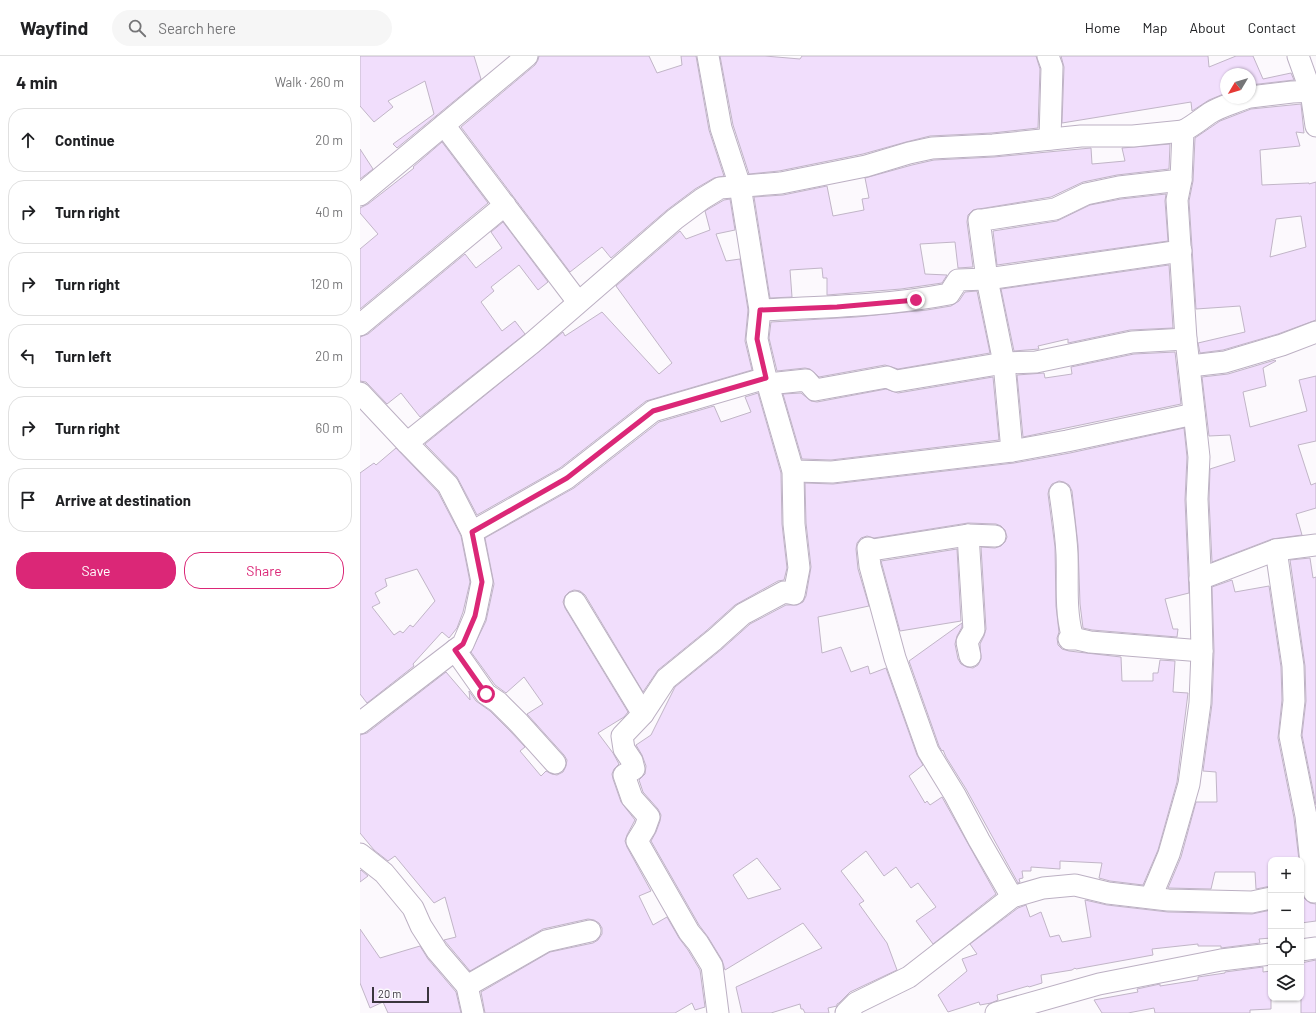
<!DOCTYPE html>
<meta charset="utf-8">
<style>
:root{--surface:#fff;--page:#f6f6f6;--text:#202124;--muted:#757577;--line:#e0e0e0;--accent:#db2777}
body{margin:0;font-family:Barlow,sans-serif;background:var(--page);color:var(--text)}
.controls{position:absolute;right:12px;bottom:12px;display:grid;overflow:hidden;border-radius:8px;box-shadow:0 1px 3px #0004}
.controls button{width:36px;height:36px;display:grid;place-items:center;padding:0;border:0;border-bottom:1px solid var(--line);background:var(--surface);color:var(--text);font:20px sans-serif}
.compass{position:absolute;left:860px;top:12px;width:36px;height:36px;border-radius:50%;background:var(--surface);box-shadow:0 1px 3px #0004;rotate:232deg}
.scale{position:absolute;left:12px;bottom:10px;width:57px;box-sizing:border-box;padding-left:4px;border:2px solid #3a353d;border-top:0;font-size:11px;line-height:14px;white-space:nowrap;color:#3a353d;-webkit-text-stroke:3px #fcf9fd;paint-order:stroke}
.stop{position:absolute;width:12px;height:12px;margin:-9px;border:3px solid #db2777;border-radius:50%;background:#fff}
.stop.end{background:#db2777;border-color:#fff;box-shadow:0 1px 4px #0008}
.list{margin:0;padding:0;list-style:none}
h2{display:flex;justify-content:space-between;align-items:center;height:52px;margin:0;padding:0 16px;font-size:17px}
h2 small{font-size:13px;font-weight:400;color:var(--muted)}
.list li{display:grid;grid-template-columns:26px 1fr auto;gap:12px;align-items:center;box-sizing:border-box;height:64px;margin:0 8px 8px;padding:0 8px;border:1px solid var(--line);border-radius:16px}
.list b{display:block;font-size:15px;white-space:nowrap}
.list em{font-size:13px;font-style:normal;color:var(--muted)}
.actions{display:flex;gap:8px;padding:12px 16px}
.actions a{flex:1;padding:9px 0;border:1px solid var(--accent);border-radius:16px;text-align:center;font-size:14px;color:var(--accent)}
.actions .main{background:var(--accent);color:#fff}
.icon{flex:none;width:22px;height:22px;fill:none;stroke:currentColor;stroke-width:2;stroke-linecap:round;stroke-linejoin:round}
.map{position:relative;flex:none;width:956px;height:957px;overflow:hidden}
header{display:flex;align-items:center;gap:24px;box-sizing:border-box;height:56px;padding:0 20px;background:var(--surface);border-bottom:1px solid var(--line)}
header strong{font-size:19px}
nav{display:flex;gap:22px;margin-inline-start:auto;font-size:14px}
.search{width:280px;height:36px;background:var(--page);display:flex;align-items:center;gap:10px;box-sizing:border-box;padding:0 14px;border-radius:22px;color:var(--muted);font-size:15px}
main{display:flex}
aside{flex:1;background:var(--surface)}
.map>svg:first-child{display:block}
</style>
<header>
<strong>Wayfind</strong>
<div class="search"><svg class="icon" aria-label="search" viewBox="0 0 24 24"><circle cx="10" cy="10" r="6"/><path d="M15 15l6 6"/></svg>Search here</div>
<nav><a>Home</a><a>Map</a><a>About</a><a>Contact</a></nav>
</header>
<main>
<aside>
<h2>4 min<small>Walk · 260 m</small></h2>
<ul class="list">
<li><svg class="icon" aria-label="ahead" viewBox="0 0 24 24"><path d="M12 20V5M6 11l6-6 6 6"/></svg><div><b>Continue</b></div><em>20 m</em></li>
<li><svg class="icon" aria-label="right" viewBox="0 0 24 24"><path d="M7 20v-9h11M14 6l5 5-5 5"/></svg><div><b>Turn right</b></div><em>40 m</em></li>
<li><svg class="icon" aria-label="right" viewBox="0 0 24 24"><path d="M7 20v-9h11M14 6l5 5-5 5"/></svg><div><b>Turn right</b></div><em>120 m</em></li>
<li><svg class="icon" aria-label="left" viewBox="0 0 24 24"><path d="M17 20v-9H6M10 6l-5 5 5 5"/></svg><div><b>Turn left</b></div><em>20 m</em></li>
<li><svg class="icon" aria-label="right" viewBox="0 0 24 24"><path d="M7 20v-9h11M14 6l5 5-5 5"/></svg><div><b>Turn right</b></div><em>60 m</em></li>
<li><svg class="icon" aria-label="arrive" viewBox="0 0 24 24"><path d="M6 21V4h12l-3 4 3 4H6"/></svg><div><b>Arrive at destination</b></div></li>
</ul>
<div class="actions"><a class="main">Save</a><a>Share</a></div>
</aside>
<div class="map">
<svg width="956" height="957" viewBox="0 0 956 957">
<rect width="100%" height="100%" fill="#fcf9fd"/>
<g fill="#f1defc" stroke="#c1b5c7" fill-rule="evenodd">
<path d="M0,0H114L121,23L37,92L33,88L74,58L65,25L28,45L33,51L14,66L0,50Z"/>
<path d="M179,0H289L297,17L322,9L321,0H336L349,74L364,120L354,122L335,133L307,154L251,202L242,191L210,216L101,71L175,9L178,4Z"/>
<path d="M360,0H405L440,3L442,0H676L680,13L678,72L632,77L570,80L546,86L503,98L419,115L389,118L373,69Z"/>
<path d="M701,0H848L849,11L876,0H893L903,23L931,17L934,24L890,29V18H866V37L849,44L832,55L831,46L702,67L704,11Z"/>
<path d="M941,48L944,77L936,76L940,90L900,94L902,129L949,127V128L956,126V264L918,278L863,294L840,297L838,287L885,276L880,250L836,253L829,145L833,125L835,82L860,65L891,53ZM941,160L946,191L910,201L916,163Z"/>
<path d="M82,86L128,147L0,253V193L18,178L0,157V152L8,148L54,112L53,111Z"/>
<path d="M810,88L809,113L757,119L723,126L691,141L613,154L608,159L607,166L613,211L598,212L595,186L560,188L565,218L587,219L582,227L541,233L467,239V222H463L462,212L430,214L432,241L410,242L394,141L423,139L467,130L473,160L504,154L502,143L509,142L505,122L552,109L574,104L634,101L731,92L732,108L765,105L762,92Z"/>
<path d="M0,93L13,113L0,123Z"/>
<path d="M806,138L805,145L808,185L637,209L633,175L697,165L730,149L761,143Z"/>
<path d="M370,143L375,174L356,178L366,205L380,203L388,254L385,285L392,314L286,345L200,412L117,459L97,421L65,388L203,276L205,280L242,256L299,318L312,307L256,230L320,175L326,183L350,174L345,155L364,144Z"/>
<path d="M143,166L188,226L178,234L159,209L131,231L134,235L121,246L142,275L155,265L165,278L60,361L41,337L27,348L6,326L0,325V281L8,278L105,198L116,212L142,192L131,176Z"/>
<path d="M809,209L813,272L770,274L708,287V283L678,290L679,293L654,295L641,233Z"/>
<path d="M617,235L630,297L538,313L525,309L459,321L450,313L445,312L417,315L409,282L411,266L496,261L567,254L591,250L599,245L605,236Z"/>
<path d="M815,296L821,348L663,381L657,319L684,317L685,322L712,318L711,311L774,298Z"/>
<path d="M915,304L916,305L903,312L906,330L883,336L890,371L947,355L939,324L956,320V385L938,389L951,429L956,427V452L936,458L942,479L912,483L852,506L849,443L850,413L875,405L870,379L849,380L842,321L868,318Z"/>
<path d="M633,321L639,384L471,404L442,403L423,338L441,337L451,345L457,346L526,333L538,337Z"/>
<path d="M398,337L421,417L422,468L427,512L424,524L418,525L375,549L346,575L298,614L283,636L225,539L220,535L214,534L209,536L205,540L203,546L205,552L268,656L264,661L238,677L253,697L259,708L254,713L252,718L253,723L261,746L275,764L267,779L265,785L267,791L291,835L279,840L293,869L307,861L319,882L328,894L340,914L345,951L335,954L332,947L315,957H125L121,936L190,896L233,887L238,884L242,878V872L239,867L234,864L228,863L183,873L110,915L84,884L96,881L85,841L74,847L35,800L28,805L14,794L0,777V679L7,677L86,616L110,644L109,635L116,645L130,655L150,675L165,691L160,695L181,720L186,715L192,718L197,719L203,716L206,710L207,704L204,699L167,658L183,648L164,621L146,637L135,629L111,596L126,565L134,528L125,482L214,432L299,366L354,350L361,366L391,356L385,341Z"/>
<path d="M824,372L827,401L825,444L829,537L805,543L813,573H818L817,581L732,574L723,572L720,548L718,489L712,435L709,429L704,426L699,425L692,428L689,433L688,438L695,491L696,550L699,576L697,582L698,589L702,593L709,595L761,601L762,625H793V617H798L800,604L815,605L813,636L828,637L817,726L798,794L783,829L750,825L739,822L742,807L700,805V813L671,811V815H662L663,822L659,823L660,826L658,827L606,733L586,701L583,694L582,695L579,690L549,605L602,567V571L597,580L595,588L598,603L601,608L607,611L613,612L618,609L621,603L620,588L624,580L626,573L621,491L635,492L641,490L645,486L647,481L645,474L641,470L636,468L608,467L514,482L507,480L501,482L497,487L496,493L498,513L509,550L458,561L462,597L481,591L491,616L508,610L510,618L526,612L557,699L563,709L549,720L565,747L567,745L570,749L582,741L636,838L573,888L556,865L576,851L558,827L551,832L536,811L524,820L506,795L481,815L504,845L499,848L527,887L537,914L490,936L479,947L477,948V950L468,952L469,957H445L443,953H441L440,948L411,957H382L376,931L462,892L443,867L365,914L362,904L348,881L339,869L291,785L296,776L300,765L301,759L298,753L283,736L279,724L285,718L286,710L282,699L276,689L291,679L315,631L362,593L390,568L426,549H437L443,546L446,540L451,511L446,467L445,427L473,428L654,407L710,397ZM397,802L421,833L388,843L373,819Z"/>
<path d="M36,392L78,436L101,480L110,526L103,556L97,572L89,582L82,576L53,608L54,610L7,647L0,638V417L14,407L16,409ZM57,513L75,545L53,571L50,569L43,577L40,575L34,579L12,551L20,547L15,537L27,530L25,523Z"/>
<path d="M597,493L601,565L540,575L521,505Z"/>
<path d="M950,502L953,522L956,521V749L942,679L946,645L945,610L930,504Z"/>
<path d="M872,524L875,536L909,530L921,611L922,644L918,682L934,762L939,804H911V830L896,833L895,816H855L851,833L808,832L821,801L836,746H857L856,716L843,715L852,648L854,595L852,531Z"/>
<path d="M1,814L8,820L0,826V815Z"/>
<path d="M941,827L942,837L945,843L950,847L956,848V865L941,867Z"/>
<path d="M725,844L747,849L808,856L892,858L911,854V882L899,883L900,887L861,892V890H838V888L792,893L793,899L716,913L715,912L712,914L681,919L682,927L669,931L668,930L637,939L638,944L631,947L620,949L619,946L588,956L578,939L607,915L602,903L617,898L610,888L658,852L666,849L670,861L681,856L690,881L699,879L702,886L731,881Z"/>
<path d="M0,873L20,902L60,890L68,903L96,936L101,957H28L23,946L10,952L0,927Z"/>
<path d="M956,904V957H941V907Z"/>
<path d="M903,911V916L911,915V953L890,954V957H795L794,952L768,957H742L734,944L778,936L777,933L800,928V930L838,924V921L865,917V916Z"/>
</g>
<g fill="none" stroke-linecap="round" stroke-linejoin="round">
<g stroke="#bcb0c3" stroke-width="23">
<g id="minor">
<path d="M348,0L361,72L380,130L400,254L397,283L406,322L433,415L434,468L439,512L434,538L424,536L383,558L354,584L306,623L283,658L262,680L264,693L272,705L274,713L264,719L272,742L289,761L285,772L277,785L329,876L338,887L352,910L358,957"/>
<path d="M688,0L692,11L690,83"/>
<path d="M938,0L951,36L956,70"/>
<path d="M890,41L932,36L956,35"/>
<path d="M84,69L218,246"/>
<path d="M0,139L167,0"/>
<path d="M400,254C463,251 527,250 589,238L598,224L627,223L821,195"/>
<path d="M0,269L145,149"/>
<path d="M830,310L865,306L922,289L956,276"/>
<path d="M408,328L446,324L455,334L527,321L536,325L644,307L676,306L772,286L826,283"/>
<path d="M0,337L47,387"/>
<path d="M652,395L644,307L627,223L619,164H623L695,153L726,138L759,131L821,124"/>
<path d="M433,415L472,416L652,395L707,385L834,358"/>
<path d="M700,437C703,457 706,478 707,498C708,525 705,553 712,579L709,583H717L730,586L842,595"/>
<path d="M112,476L207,422L293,355L406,322"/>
<path d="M608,479L614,574L607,586L610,600"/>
<path d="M635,480L608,479L512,494L508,492L510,510L535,602L568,695L595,739L619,784L652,841"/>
<path d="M916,494L933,610L934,645L930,680L946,760L954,836"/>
<path d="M840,523L916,494L956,489"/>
<path d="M215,546L283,658"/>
<path d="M95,594L126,638L138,646L159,667L195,707"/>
<path d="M0,667L103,588L115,560L122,526L112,476L88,429L47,387L172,287L315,163L342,143L360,132L421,127L506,110L549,97L572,92L633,89L721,80H773L823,75"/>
<path d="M0,798L24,817L53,852L61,870L77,895L107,930L113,957"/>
<path d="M791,841L809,798L829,728L840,647L842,595L840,513L837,443L839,401L826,283L817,144L821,124L823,75C833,70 841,63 850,57C861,50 874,47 886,42"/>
<path d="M941,894L956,892"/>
<path d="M107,930L186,885L230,875"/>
<path d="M486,957L496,947L549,921L652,841L683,832L715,829L748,837L808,844L892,846L911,842"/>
<path d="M636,957L739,928L861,904L911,898"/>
</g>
</g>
<use href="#minor" stroke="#fff" stroke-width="21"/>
</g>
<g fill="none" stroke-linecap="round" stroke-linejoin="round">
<path stroke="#db2777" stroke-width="5" d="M126,638L95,594L103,588L115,560L122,526L112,476L207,422L293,355L406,322L397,283L400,254L477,251L556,244"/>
</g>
</svg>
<div class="controls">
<button>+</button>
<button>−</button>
<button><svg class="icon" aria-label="locate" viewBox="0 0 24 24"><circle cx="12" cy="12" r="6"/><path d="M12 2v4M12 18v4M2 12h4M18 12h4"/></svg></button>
<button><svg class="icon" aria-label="layers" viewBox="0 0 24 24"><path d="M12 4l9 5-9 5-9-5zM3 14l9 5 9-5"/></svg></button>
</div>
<svg class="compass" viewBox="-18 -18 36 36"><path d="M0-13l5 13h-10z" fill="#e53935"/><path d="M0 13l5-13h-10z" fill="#757577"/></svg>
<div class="scale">20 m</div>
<div class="stop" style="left:126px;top:638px"></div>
<div class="stop end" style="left:556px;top:244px"></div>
</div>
</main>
